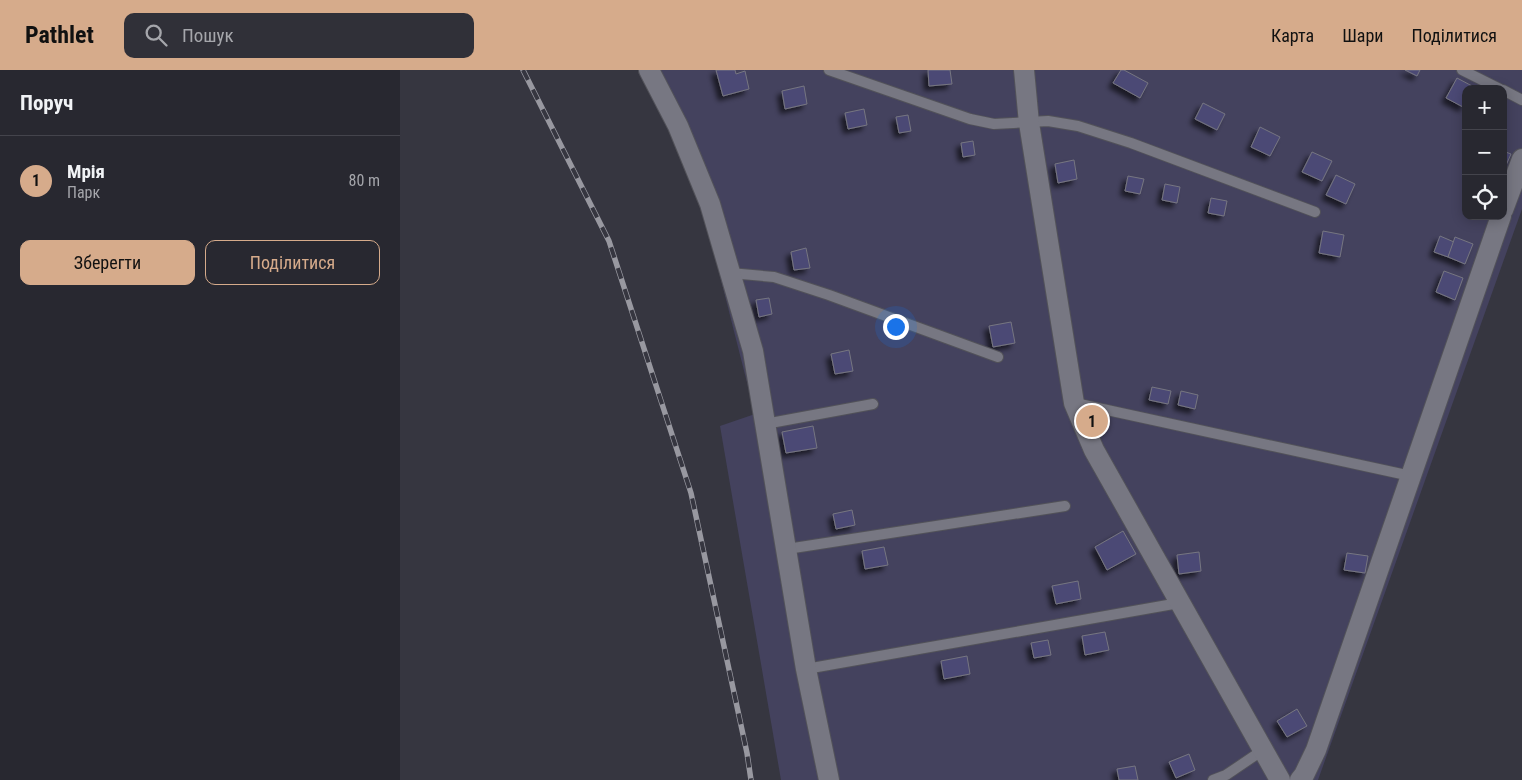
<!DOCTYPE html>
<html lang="uk">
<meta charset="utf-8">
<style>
:root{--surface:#282830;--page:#303038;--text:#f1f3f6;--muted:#a5a6ab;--line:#44444c;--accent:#d6ab8b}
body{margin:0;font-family:"Roboto Condensed",sans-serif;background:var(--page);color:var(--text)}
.controls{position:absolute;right:15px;top:15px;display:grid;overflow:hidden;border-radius:10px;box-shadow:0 2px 12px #0003}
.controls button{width:45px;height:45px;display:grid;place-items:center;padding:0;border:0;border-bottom:1px solid var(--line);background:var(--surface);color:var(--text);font:25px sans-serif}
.you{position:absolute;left:495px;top:256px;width:18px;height:18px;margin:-12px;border:4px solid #fff;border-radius:50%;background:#1a73e8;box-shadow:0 0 0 8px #1a73e833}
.badge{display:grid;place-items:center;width:32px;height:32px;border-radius:50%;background:var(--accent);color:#111;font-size:16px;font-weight:700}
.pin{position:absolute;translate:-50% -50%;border:2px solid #fff;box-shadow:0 1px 5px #0006}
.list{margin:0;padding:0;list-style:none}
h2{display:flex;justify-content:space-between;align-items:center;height:65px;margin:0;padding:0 20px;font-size:21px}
h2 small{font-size:16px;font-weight:400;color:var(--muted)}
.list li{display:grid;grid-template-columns:32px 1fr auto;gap:15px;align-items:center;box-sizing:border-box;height:90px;padding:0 20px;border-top:1px solid var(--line)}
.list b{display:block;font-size:19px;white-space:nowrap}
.list p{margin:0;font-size:16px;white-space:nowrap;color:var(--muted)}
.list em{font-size:16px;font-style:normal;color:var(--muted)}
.actions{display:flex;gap:10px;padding:15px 20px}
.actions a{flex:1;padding:11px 0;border:1px solid var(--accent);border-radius:10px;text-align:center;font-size:18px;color:var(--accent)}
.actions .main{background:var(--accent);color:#111}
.icon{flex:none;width:28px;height:28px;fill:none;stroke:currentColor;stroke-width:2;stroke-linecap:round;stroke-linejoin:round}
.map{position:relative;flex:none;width:1122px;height:710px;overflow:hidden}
header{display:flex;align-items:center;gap:30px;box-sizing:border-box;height:70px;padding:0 25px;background:var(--accent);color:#111}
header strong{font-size:24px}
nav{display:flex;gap:28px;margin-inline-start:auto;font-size:18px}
.search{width:350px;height:45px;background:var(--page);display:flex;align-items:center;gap:12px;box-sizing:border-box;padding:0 18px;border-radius:10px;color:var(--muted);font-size:19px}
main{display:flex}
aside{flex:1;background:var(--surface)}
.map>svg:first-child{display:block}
</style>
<header>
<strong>Pathlet</strong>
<div class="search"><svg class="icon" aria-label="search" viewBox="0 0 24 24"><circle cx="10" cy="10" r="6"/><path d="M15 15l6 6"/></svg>Пошук</div>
<nav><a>Карта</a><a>Шари</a><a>Поділитися</a></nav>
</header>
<main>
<aside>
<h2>Поруч<small></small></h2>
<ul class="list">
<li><span class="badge">1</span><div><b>Мрія</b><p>Парк</p></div><em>80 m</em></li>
</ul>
<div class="actions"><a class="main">Зберегти</a><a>Поділитися</a></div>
</aside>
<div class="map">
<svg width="1122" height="710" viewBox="0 0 1122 710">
<defs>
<filter id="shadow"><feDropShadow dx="-4.5" dy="4.5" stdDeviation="2.5" flood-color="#0009"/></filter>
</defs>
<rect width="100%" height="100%" fill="#363640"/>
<path fill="#44425e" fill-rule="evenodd" d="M238,0H1122V139L918,710H381L320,356L355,344L303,139L268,56ZM1066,19H1103V146H1066Z"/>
<g fill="#4c4974" stroke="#767681" filter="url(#shadow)">
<path d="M316,0H335L336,4L345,1L349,19L323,26Z"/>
<path d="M528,0H550L552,14L529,16Z"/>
<path d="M721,0H724L748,13L740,28L713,13Z"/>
<path d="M1005,0H1020L1017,6Z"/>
<path d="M1057,8L1074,17L1073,19H1066V32L1063,37L1046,28Z"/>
<path d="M404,16L407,34L385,39L382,21Z"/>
<path d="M803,33L825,44L817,60L795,49Z"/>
<path d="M464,39L467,55L448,59L445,43Z"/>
<path d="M508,45L511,61L499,63L496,47Z"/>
<path d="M860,57L880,67L870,86L851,77Z"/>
<path d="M573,71L575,85L563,87L561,73Z"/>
<path d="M1103,81L1111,84L1103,102Z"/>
<path d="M912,82L932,91L922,111L902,102Z"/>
<path d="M674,90L677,109L658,113L655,94Z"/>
<path d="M936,105L955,114L946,134L926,125Z"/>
<path d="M728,106L744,109L740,124L725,121Z"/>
<path d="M765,114L780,117L777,133L762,130Z"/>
<path d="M811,128L827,131L824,146L808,143Z"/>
<path d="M923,161L944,165L940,187L919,183Z"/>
<path d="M1040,166L1054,172L1048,187L1034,182Z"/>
<path d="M1055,167L1073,174L1065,194L1048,187Z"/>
<path d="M406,178L410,198L394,200L391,182Z"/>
<path d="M1044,201L1063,208L1055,230L1036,222Z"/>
<path d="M369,228L372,244L359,247L356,230Z"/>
<path d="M611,252L615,273L593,277L589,256Z"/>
<path d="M449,280L453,301L435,304L431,284Z"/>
<path d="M752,317L771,321L768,334L749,330Z"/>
<path d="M781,321L798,325L795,339L778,335Z"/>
<path d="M413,356L417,378L386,383L382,362Z"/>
<path d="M452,440L455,455L436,459L433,444Z"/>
<path d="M723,461L736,484L707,500L695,477Z"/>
<path d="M484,477L488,495L465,499L462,481Z"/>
<path d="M799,482L801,501L779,504L777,485Z"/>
<path d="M947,483L968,486L965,503L944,500Z"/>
<path d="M678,511L681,529L656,534L652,516Z"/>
<path d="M705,562L709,580L685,585L682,566Z"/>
<path d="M648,570L651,585L634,588L631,573Z"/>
<path d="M567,586L570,604L544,609L541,591Z"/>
<path d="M897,639L907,656L887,667L877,651Z"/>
<path d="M789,684L795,700L776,708L769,692Z"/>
<path d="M735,696L738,710H719L717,699Z"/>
</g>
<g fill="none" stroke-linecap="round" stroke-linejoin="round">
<g stroke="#525259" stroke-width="12">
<g id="service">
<path d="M429,0L570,49L594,54L648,51L678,56L731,73L915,142"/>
<path d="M1062,0L1100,19"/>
<path d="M1103,20L1122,30"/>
<path d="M330,203L374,207L429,225L598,287"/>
<path d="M675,333L1011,406"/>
<path d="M365,354L473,334"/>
<path d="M387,479L665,436"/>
<path d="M406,599L779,533"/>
<path d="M813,710L826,705L863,680"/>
</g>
</g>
<g stroke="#525259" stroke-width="22">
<g id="minor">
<path d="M249,0L278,56L310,134L353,281L406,599L429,710"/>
<path d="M624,0L629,53L674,333L694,380L880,710"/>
<path d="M1103,140L1122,89"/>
<path d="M900,710L904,705L916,680L1101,146"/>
</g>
</g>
<use href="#service" stroke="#777782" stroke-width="10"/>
<use href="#minor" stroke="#777782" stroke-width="20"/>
<g stroke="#9898a0" stroke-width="5.5">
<path id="rail" d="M123,0L209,171L291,423L347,683L351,710"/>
</g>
<use href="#rail" stroke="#363640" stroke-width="4" stroke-dasharray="11" stroke-linecap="butt"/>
</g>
</svg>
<div class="controls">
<button>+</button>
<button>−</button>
<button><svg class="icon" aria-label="locate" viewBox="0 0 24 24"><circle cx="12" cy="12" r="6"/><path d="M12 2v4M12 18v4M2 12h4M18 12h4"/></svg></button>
</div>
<div class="you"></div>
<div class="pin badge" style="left:692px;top:351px">1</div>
</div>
</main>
